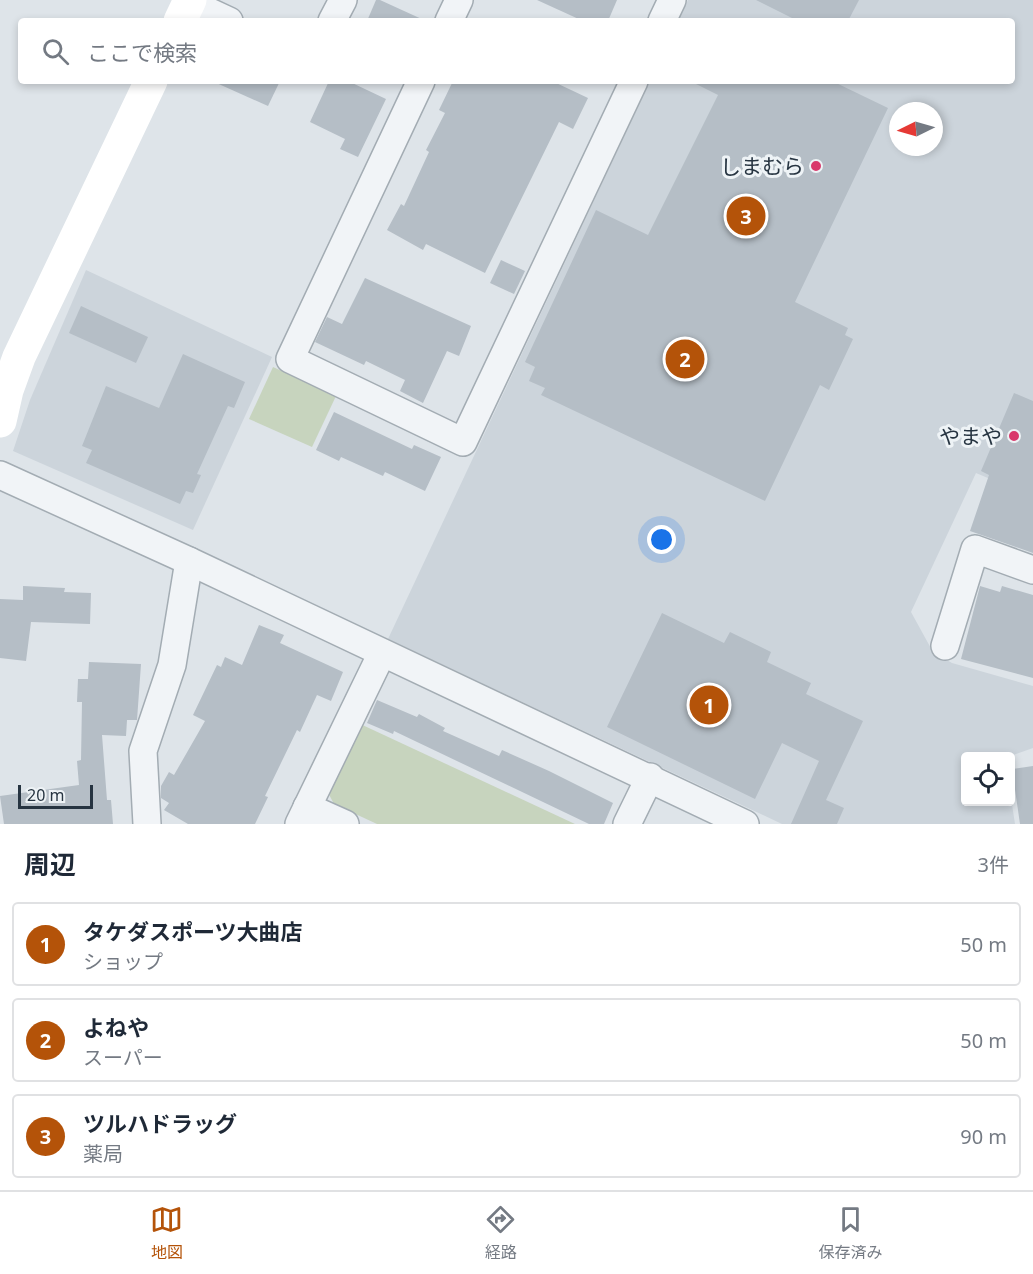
<!DOCTYPE html>
<html lang="ja">
<meta charset="utf-8">
<style>
:root{--surface:#fff;--page:#f6f6f7;--text:#1f2937;--muted:#747a83;--line:#e0e1e3;--accent:#b45309}
body{margin:0;font-family:"Noto Sans","Noto Sans JP",sans-serif;background:var(--page);color:var(--text)}
.controls{position:absolute;right:18px;bottom:18px;display:grid;overflow:hidden;border-radius:6px;box-shadow:0 3px 9px #0003}
.controls button{width:54px;height:54px;display:grid;place-items:center;padding:0;border:0;border-bottom:2px solid var(--line);background:var(--surface);color:var(--text);font:30px sans-serif}
.compass{position:absolute;left:889px;top:102px;width:54px;height:54px;border-radius:50%;background:var(--surface);box-shadow:0 3px 9px #0003;rotate:265deg}
.scale{position:absolute;left:18px;bottom:15px;width:75px;box-sizing:border-box;padding-left:6px;border:3px solid #263441;border-top:0;font-size:16px;line-height:21px;white-space:nowrap;color:#263441;-webkit-text-stroke:4px #eef3f6;paint-order:stroke}
.you{position:absolute;left:662px;top:540px;width:21px;height:21px;margin:-15px;border:4px solid #fff;border-radius:50%;background:#1a73e8;box-shadow:0 0 0 9px #1a73e833}
.badge{display:grid;place-items:center;width:39px;height:39px;border-radius:50%;background:var(--accent);color:#fff;font-size:20px;font-weight:700}
.pin{position:absolute;translate:-50% -50%;border:3px solid #fff;box-shadow:0 2px 6px #0006}
.list{margin:0;padding:0;list-style:none}
h2{display:flex;justify-content:space-between;align-items:center;height:78px;margin:0;padding:0 24px;font-size:26px}
h2 small{font-size:20px;font-weight:400;color:var(--muted)}
.list li{display:grid;grid-template-columns:39px 1fr auto;gap:18px;align-items:center;box-sizing:border-box;height:84px;margin:0 12px 12px;padding:0 12px;border:2px solid var(--line);border-radius:6px}
.list b{display:block;font-size:22px;white-space:nowrap}
.list p{margin:0;font-size:20px;white-space:nowrap;color:var(--muted)}
.list em{font-size:20px;font-style:normal;color:var(--muted)}
.icon{flex:none;width:33px;height:33px;fill:none;stroke:currentColor;stroke-width:2;stroke-linecap:round;stroke-linejoin:round}
.map{position:relative;flex:none;width:1033px;height:824px;overflow:hidden}
.search{position:absolute;background:var(--surface);box-shadow:0 3px 9px #0003;left:18px;right:18px;top:18px;height:66px;display:flex;align-items:center;gap:15px;box-sizing:border-box;padding:0 21px;border-radius:6px;color:var(--muted);font-size:22px}
.sheet{height:366px;background:var(--surface)}
nav{display:flex;justify-content:space-around;align-items:center;box-sizing:border-box;height:84px;border-top:2px solid var(--line);background:var(--surface);font-size:16px;color:var(--muted)}
nav a{display:grid;justify-items:center;gap:3px}
nav .on{color:var(--accent)}
.map>svg:first-child{display:block}
</style>
<div class="map">
<svg width="1033" height="824" viewBox="0 0 1033 824">
<rect width="100%" height="100%" fill="#dee4e9"/>
<g fill="#ccd4db" fill-rule="evenodd">
<path d="M688,0H1033V497L976,473L911,612L933,652L952,663L1033,686V748L1010,756H966V802H1010L1011,798L1015,824H782L388,639L650,81H1012V21H678ZM898,111H934V147H898Z"/>
<path d="M86,270L272,357L193,530L13,451L30,400Z"/>
</g>
<g fill="#c7d4be">
<path d="M273,367L336,396L312,447L249,419Z"/>
<path d="M356,722L575,824H377L334,804L325,787Z"/>
</g>
<g fill="#b5bec6">
<path d="M376,0H380L426,21H367Z"/>
<path d="M537,0H617L608,21H583Z"/>
<path d="M756,0H859L848,21H798Z"/>
<path d="M212,81H280L268,106Z"/>
<path d="M329,81H348L386,99L358,157L340,149L345,139L310,122Z"/>
<path d="M453,81H552L588,98L573,129L559,122L485,273L426,244L423,250L387,230L401,204L404,206L429,152L426,150L445,113L439,110Z"/>
<path d="M690,81H832L888,108L795,302L848,328L845,335L853,339L829,390L820,385L765,501L541,395L545,388L529,381L535,367L525,362L596,210L648,235L718,95Z"/>
<path d="M501,260L525,271L514,294L490,283Z"/>
<path d="M365,278L471,326L459,356L447,351L423,403L400,391L405,380L366,361L364,365L315,342L327,317L342,324Z"/>
<path d="M81,306L148,337L136,363L69,333Z"/>
<path d="M183,354L245,382L234,408L228,406L197,474L201,475L193,493L186,491L180,504L86,463L92,450L82,446L106,386L159,408Z"/>
<path d="M1014,393L1033,401V553L970,531L989,475L981,471Z"/>
<path d="M334,412L412,449L414,445L441,457L425,491L385,472L383,476L341,457L339,461L316,450Z"/>
<path d="M23,586L65,588L64,592L91,593L90,624L31,622L26,661L0,658V599L23,600Z"/>
<path d="M980,586L1000,592L1002,586L1033,595V678L961,659Z"/>
<path d="M662,613L724,643L730,632L771,652L767,662L811,683L806,694L863,721L826,800L844,808L837,824H791L819,761L782,743L755,799L607,727Z"/>
<path d="M259,625L284,635L280,643L343,672L331,701L317,695L300,732L297,730L265,796L268,797L255,824H188L164,810L169,803L161,798V786L169,772L174,775L205,721L193,715L217,665L221,667L225,657L242,665Z"/>
<path d="M89,662L141,664L137,720H127L126,736L102,735L107,800H111L113,824H4L0,796L79,785L77,761L81,760L82,702H77L78,679H88Z"/>
<path d="M377,700L417,717L419,714L445,728L443,731L499,756L502,750L549,771L613,803L604,824H589L394,731L393,734L367,723Z"/>
<path d="M1033,766V824H1020L1012,769Z"/>
</g>
<g fill="none" stroke-linecap="round" stroke-linejoin="round">
<g stroke="#a3acb3" stroke-width="30">
<g id="street">
<path d="M188,2L229,21"/>
<path d="M332,21L343,0"/>
<path d="M449,21L459,0"/>
<path d="M662,21L672,0"/>
<path d="M421,81L290,359L463,442L634,81"/>
<path d="M0,475L189,561L745,824"/>
<path d="M945,646L975,549L1033,570"/>
<path d="M307,807L345,824"/>
<path d="M147,824L143,751L172,665L189,561"/>
<path d="M299,824L382,653"/>
<path d="M627,824L650,777"/>
</g>
</g>
<use href="#street" stroke="#f1f4f7" stroke-width="27"/>
<g stroke="#fff" stroke-width="33">
<path d="M180,21L190,0"/>
<path d="M0,421L7,390L19,357L151,81"/>
</g>
</g>
<g fill="#d9386b" stroke="#eef3f6" stroke-width="2">
<circle cx="816" cy="166" r="6"/>
<circle cx="1014" cy="436" r="6"/>
</g>
<g text-anchor="middle" dominant-baseline="central" stroke-width="6" stroke-linejoin="round" paint-order="stroke">
<g font-size="21" fill="#263441" stroke="#eef3f6" text-anchor="end">
<text x="804" y="166">しまむら</text>
<text x="1002" y="436">やまや</text>
</g>
</g>
</svg>
<div class="controls">
<button><svg class="icon" aria-label="locate" viewBox="0 0 24 24"><circle cx="12" cy="12" r="6"/><path d="M12 2v4M12 18v4M2 12h4M18 12h4"/></svg></button>
</div>
<svg class="compass" viewBox="-18 -18 36 36"><path d="M0-13l5 13h-10z" fill="#e53935"/><path d="M0 13l5-13h-10z" fill="#747a83"/></svg>
<div class="scale">20 m</div>
<div class="you"></div>
<div class="pin badge" style="left:709px;top:705px">1</div>
<div class="pin badge" style="left:685px;top:359px">2</div>
<div class="pin badge" style="left:746px;top:216px">3</div>
<div class="search"><svg class="icon" aria-label="search" viewBox="0 0 24 24"><circle cx="10" cy="10" r="6"/><path d="M15 15l6 6"/></svg>ここで検索</div>
</div>
<section class="sheet">
<h2>周辺<small>3件</small></h2>
<ul class="list">
<li><span class="badge">1</span><div><b>タケダスポーツ大曲店</b><p>ショップ</p></div><em>50 m</em></li>
<li><span class="badge">2</span><div><b>よねや</b><p>スーパー</p></div><em>50 m</em></li>
<li><span class="badge">3</span><div><b>ツルハドラッグ</b><p>薬局</p></div><em>90 m</em></li>
</ul>
</section>
<nav>
<a class="on"><svg class="icon" aria-label="map" viewBox="0 0 24 24"><path d="M3 6l6-2 6 2 6-2v14l-6 2-6-2-6 2zM9 4v14M15 6v14"/></svg>地図</a>
<a><svg class="icon" aria-label="directions" viewBox="0 0 24 24"><path d="M12 3l9 9-9 9-9-9zM9 14v-3h6M13 9l2 2-2 2"/></svg>経路</a>
<a><svg class="icon" aria-label="saved" viewBox="0 0 24 24"><path d="M7 4h10v16l-5-4-5 4z"/></svg>保存済み</a>
</nav>
